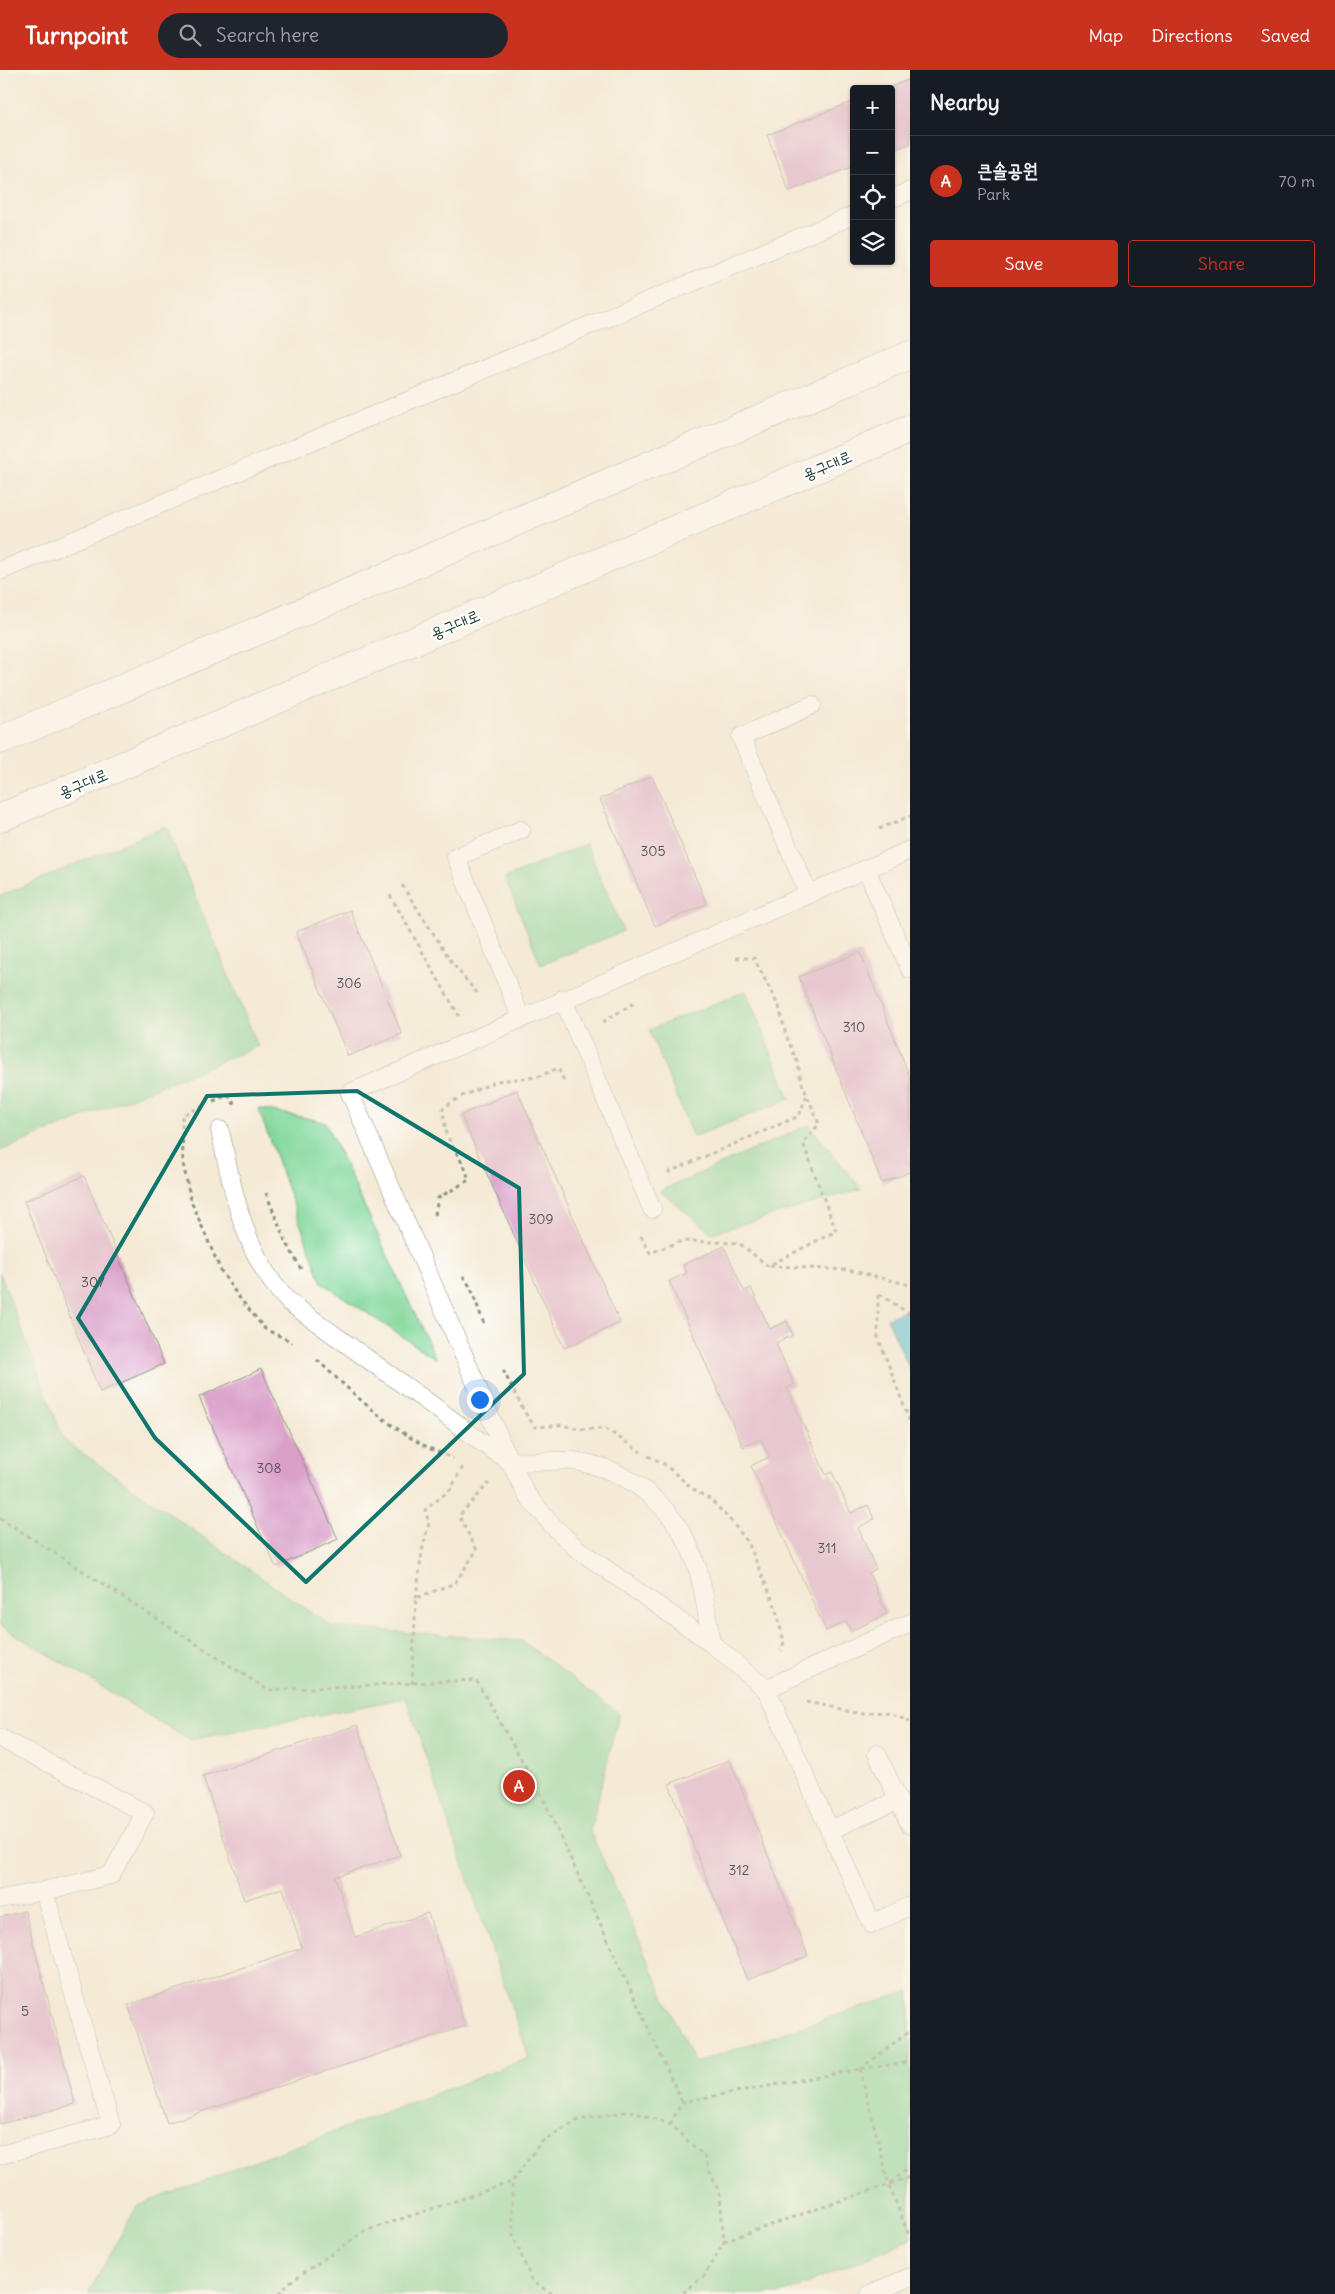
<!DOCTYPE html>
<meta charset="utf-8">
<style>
:root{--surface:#171b24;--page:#20242c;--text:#f1f3f6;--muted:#9ea1a6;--line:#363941;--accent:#c8321e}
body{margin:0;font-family:Delius,"Poor Story",sans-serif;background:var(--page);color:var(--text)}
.controls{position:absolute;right:15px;top:15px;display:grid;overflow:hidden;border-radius:5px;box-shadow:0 1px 4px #0004}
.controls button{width:45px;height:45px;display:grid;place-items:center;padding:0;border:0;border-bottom:1px solid var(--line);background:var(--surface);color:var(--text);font:25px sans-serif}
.you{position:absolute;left:479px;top:1329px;width:18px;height:18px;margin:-12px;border:4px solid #fff;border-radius:50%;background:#1a73e8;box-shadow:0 0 0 8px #1a73e833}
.badge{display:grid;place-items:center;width:32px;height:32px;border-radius:50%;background:var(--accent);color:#fff;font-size:16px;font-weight:700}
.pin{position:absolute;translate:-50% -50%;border:2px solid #fff;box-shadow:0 1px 5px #0006}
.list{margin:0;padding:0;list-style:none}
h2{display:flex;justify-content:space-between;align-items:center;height:65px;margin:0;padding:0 20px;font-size:21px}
h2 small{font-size:16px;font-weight:400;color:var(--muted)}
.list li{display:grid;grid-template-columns:32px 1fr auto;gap:15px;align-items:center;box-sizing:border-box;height:90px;padding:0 20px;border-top:1px solid var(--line)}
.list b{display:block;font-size:19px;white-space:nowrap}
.list p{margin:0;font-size:16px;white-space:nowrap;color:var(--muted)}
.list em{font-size:16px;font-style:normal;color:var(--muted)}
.actions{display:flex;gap:10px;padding:15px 20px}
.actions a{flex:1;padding:11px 0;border:1px solid var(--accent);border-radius:5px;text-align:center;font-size:18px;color:var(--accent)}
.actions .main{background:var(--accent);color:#fff}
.icon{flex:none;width:28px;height:28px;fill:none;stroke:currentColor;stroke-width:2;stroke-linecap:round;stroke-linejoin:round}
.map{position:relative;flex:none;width:910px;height:2224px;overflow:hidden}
header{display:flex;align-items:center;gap:30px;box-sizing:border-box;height:70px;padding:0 25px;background:var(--accent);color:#fff}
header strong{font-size:24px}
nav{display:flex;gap:28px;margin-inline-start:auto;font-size:18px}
.search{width:350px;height:45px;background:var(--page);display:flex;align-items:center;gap:12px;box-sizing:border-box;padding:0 18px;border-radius:28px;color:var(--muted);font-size:19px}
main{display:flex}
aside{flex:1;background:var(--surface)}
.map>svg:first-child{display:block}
</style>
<header>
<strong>Turnpoint</strong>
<div class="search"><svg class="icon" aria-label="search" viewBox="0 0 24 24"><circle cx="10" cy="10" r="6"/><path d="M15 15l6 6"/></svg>Search here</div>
<nav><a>Map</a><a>Directions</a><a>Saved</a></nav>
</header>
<main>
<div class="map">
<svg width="910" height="2224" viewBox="0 0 910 2224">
<rect width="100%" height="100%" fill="#fff"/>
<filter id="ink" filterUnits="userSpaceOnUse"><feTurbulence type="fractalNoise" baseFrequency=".02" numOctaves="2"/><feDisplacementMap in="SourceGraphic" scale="10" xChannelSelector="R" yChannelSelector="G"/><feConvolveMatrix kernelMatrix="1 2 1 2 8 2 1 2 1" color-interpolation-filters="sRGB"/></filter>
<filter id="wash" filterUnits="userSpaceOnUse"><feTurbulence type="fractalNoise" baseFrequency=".0096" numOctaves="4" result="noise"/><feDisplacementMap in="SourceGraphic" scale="20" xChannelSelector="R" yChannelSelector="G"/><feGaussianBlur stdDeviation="1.12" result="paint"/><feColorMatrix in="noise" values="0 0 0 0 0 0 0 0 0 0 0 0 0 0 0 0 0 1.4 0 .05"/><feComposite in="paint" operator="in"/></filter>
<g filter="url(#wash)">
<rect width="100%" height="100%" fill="#f4ead5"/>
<g fill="#83d89b" stroke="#518a68">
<path d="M166,756L258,976L0,1081V826Z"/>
<path d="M586,774L623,861L541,895L505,808Z"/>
<path d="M746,921L790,1029L693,1067L649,960Z"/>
<path d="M258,1038L325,1052L436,1289L322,1213Z"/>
<path d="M809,1055L861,1119L712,1163L660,1121Z"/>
<path d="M0,1203L64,1370L332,1557L522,1571L619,1644L590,1761L694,1993L910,1921V2169L782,2224H88L137,2136L529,1988L406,1628L189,1670L0,1555Z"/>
</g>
<path fill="#57bdd5" stroke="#3b7d84" d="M910,1239V1300L887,1248Z"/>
<g id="blocks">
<g fill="#daa0c9">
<path d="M910,9V74L891,81V19H885Z"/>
<path d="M854,31V96L789,121L767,65Z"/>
<path d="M652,706L707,834L655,856L600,729Z"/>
<path d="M350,840L402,964L348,986L296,862Z"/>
<path d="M860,882L910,1007V1102L882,1113L799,907Z"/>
<path d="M517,1020L620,1253L564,1278L461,1045Z"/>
<path d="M84,1106L164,1294L100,1322L24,1131Z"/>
<path d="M724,1176L744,1221L751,1218L770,1259L787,1251L793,1265L776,1273L794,1315L787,1318L826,1405L832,1402L851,1443L868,1435L874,1449L858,1458L876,1499L869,1503L887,1544L851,1561L846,1551L826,1561L751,1396L769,1387L761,1369L743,1377L669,1211L687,1203L683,1195Z"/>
<path d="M261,1299L338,1469L276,1497L199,1327Z"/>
<path d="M357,1655L400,1785L335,1807L355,1867L428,1843L465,1956L167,2053L128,1935L302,1878L283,1818L244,1830L203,1706Z"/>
<path d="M730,1690L808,1886L747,1910L669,1714Z"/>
<path d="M25,1841L75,2034L0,2054V1847Z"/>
</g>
</g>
</g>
<g filter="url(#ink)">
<use href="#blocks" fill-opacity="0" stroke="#8a9484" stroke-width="1"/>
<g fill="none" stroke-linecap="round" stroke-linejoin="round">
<g stroke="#8a9484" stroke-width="19">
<g id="service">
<path d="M891,129L910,121"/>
<path d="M0,501L854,145"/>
<path d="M521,760L456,787L521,948"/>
<path d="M910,780L350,1023L509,1390L527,1425L553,1456L576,1478L711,1573L766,1619L910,1553"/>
<path d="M866,799L910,899"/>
<path d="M808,823L741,667L812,635"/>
<path d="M563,929L652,1139"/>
<path d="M220,1060C232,1119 245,1188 289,1232C338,1268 387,1303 436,1338C460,1355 482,1375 507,1389C517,1395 560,1389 574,1391C630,1399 674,1436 694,1488C704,1515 707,1545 711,1573"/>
<path d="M766,1619L872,1854L910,1836"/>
<path d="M0,1668L145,1743L111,1805L44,1821L0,1829"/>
<path d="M877,1684L910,1755"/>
<path d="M830,1760L898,1730"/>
<path d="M0,2085L111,2055L44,1821"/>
<path d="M870,2224L910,2207"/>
</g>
</g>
<g stroke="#8a9484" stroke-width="29">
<g id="primary">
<path d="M0,670L910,285"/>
<path d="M0,748L910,359"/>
</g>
</g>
<g stroke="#8a9484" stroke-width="3" stroke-dasharray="4 4" stroke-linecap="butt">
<path d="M879,759L910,746"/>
<path d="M402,815L453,894L476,922L480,921"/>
<path d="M390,825L459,946"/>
<path d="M603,952L634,933"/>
<path d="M213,1031L228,1025L235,1035"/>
<path d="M203,1036L182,1045L183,1093L191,1131L221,1201L238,1226L265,1259L292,1272"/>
<path d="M668,1101L669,1102L799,1046L807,1024"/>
<path d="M266,1123L284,1168L301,1199"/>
<path d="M435,1145L438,1128L469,1110L465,1098L446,1064L443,1038L460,1027L497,1011L538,1007L558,998L565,1013"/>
<path d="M641,1166L650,1183L682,1171L739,1173L768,1196L836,1161L803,1073L819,1054L801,1011L798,994L786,965L779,937L754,888H735"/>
<path d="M770,1196L848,1200L910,1215"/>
<path d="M463,1206L471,1218L485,1257"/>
<path d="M910,1244L878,1223V1267L910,1352"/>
<path d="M317,1290C360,1329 397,1368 453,1388"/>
<path d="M503,1300L524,1341L535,1357L561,1355L581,1359H606L641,1382"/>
<path d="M648,1386L663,1393L693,1419L711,1430L731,1451L748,1472L775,1536L784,1572L781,1581"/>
<path d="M0,1448L268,1620L476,1610L541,1724L682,2032"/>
<path d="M416,1528L422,1481L429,1453L425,1440L450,1420L464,1395"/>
<path d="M412,1614L416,1528L455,1513L477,1480L459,1446L489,1413"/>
<path d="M806,1632L862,1643L890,1642L910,1651"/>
<path d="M860,1999L889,2115L910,2168"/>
<path d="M860,1999L910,1961"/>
<path d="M670,2054L682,2032L860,1999L910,1992"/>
<path d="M891,2113L910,2095"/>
<path d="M724,2171L910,2107"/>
<path d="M279,2224L290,2212L365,2161L512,2112"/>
<path d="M552,2224L532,2211L513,2166L512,2112L541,2072L578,2050L630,2041L670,2054L703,2085L720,2125L724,2172L705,2205L682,2224"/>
</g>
<use href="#service" stroke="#fff" stroke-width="18"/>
<use href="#primary" stroke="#fff" stroke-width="28"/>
</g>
</g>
<path d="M0 0H910V2224H0ZM357,1021L519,1118L524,1304L306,1512L155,1368L78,1248L207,1026Z" fill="#f4ead5" fill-opacity=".55" fill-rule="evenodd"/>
<path fill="none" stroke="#0f766e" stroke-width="4" stroke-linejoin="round" d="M357,1021L519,1118L524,1304L306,1512L155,1368L78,1248L207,1026Z"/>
<g text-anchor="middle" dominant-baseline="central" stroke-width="4.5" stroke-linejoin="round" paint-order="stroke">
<g font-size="14" fill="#4e5659">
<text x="653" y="781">305</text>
<text x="349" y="913">306</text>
<text x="854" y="957">310</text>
<text x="541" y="1149">309</text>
<text x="93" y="1212">307</text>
<text x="269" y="1398">308</text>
<text x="827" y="1478">311</text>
<text x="739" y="1800">312</text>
<text x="25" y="1941">5</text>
</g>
<g font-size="16" fill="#1f3d34" stroke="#fff">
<text transform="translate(827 395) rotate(-23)">용구대로</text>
<text transform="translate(455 554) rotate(-23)">용구대로</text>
<text transform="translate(83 713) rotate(-23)">용구대로</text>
</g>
</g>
</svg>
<div class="controls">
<button>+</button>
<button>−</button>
<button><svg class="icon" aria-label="locate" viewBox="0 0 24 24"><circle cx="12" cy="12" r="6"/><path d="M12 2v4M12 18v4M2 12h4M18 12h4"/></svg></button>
<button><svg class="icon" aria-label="layers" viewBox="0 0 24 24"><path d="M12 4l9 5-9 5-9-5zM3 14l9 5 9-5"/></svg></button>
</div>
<div class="you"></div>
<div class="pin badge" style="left:519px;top:1716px">A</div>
</div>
<aside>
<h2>Nearby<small></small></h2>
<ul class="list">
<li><span class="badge">A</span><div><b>큰솔공원</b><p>Park</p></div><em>70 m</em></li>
</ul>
<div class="actions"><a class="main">Save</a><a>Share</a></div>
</aside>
</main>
